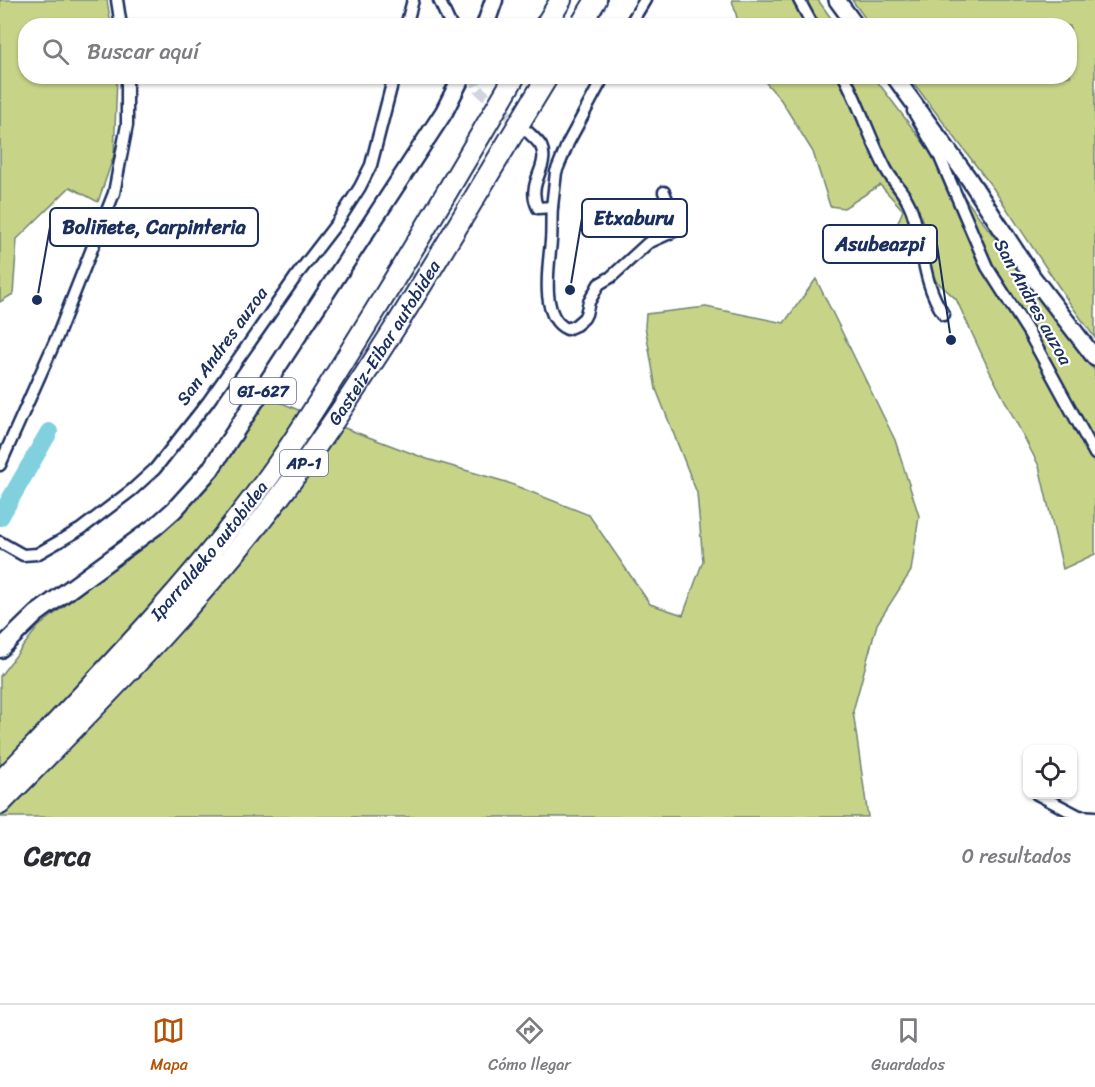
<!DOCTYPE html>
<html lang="es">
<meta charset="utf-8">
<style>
:root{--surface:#fff;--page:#f7f7f7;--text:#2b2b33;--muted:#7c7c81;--line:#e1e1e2;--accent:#b45309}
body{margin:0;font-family:Sriracha,sans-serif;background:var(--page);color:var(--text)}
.controls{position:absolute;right:18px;bottom:18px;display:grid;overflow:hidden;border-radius:12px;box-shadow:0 2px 4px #0004}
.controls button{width:54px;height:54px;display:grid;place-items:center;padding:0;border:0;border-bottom:2px solid var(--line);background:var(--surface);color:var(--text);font:30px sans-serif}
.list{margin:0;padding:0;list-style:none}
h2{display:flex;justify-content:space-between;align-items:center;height:78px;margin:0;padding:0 24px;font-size:26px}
h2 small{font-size:20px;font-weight:400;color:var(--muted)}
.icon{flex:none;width:33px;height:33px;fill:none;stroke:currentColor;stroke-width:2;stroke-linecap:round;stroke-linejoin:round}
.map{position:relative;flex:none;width:1095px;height:817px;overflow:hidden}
.search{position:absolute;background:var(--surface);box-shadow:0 2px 4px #0004;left:18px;right:18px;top:18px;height:66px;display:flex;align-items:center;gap:15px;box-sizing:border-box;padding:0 21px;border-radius:24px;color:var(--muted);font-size:22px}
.sheet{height:186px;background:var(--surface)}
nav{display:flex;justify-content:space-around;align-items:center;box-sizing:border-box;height:84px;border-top:2px solid var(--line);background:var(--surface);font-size:16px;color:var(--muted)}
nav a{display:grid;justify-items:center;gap:3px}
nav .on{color:var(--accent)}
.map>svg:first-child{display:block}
</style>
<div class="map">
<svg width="1095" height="817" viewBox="0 0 1095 817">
<rect width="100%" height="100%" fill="#fff"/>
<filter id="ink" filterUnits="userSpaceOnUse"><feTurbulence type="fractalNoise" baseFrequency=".0167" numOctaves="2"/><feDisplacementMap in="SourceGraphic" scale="12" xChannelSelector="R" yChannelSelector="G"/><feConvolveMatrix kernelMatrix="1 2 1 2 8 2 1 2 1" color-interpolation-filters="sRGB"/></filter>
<g filter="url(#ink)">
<g fill="#c7d488" stroke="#718273" stroke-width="1.5">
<path d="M0,0H107L111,25L26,26V76L117,77L114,155L98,202L70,187L17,239L13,294L0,302Z"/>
<path d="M732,0H818L836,25H739Z"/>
<path d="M852,0H1095V338L1069,302L993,188L909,77L1070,76V26L870,25Z"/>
<path d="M761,77H874L1095,371V554L1063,569L1039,466L990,372L956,299L891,240L903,210L880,185L844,208L830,206L813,152L781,100Z"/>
<path d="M816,279L895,440L919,516L911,571L877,624L853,711L868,817H0V676L38,627L144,543L191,502L254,391L310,415L427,459L506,482L589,515L650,604L683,615L703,561L697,493L656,389L645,326L646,314L706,307L784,323Z"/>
</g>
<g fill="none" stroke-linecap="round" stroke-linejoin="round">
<path stroke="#81d0dd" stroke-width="18" d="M0,517L49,432"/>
<path stroke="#d1d5df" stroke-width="10" stroke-dasharray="10 5" stroke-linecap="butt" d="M473,76L479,90L521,126"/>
<g stroke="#1b2f5e" stroke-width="15">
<g id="street">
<path d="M117,0L121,26"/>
<path d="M439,0L451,26"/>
<path d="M799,0L813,26"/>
<path d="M406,26L413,0"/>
<path d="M629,26L645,0"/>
<path d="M844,76C860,106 870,139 886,169C894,184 906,193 912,211C925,249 921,280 944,315"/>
<path d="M913,111L939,155L987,267L1029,333L1095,454"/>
<path d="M528,132C532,136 538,141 541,146C551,167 525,183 538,208L552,207C551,218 552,230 551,241C549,265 539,317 567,329L576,325L584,318L586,314L589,302L599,284L611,277L648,243L677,230V225L664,192"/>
<path d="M552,207L556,172L568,143L604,76"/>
<path d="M0,465L57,337L114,193L127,125V76"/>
<path d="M0,542L23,555L37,554L81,529L132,490L155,469L208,402L297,275L337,223L360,187L371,165L394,76"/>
<path d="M1037,794L1079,816L1095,817"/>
</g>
</g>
<g stroke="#1b2f5e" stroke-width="20">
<g id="secondary">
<path d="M837,0L856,26"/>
<path d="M894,76L969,179L1032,276L1095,358"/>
</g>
</g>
<g stroke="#1b2f5e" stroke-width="21">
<g id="primary">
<path d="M485,26L494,0"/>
<path d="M0,649L36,614L156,526L174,510L210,470L444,112L462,76"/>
</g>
</g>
<g stroke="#1b2f5e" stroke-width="24">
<g id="highway">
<path d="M545,26L561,0"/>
<path d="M580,26L596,0"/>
<path id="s1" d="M0,782C94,683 190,585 270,475C308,422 341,366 375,311C423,233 469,155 515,76"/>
<path id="s2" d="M0,804C99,703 202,601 287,487C383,357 463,215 548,76"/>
</g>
</g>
<use href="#street" stroke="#fff" stroke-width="10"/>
<use href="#secondary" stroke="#fff" stroke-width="15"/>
<use href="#primary" stroke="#fff" stroke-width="16"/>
<use href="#highway" stroke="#fff" stroke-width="20"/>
</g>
</g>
<g text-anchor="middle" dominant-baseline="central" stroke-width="4.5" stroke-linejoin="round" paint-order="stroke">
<g fill="#fff" stroke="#5f6d8e" stroke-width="1.5">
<rect x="230" y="378" width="66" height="26" rx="4.5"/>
<rect x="280" y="450" width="48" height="26" rx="4.5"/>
</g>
<g font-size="16" font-weight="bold" fill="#1b2f5e">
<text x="263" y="391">GI-627</text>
<text x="304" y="463">AP-1</text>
</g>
<g font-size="18" fill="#1b2f5e" stroke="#fff">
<text transform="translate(1033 302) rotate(61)">San Andres auzoa</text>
<text stroke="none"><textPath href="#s2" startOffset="602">Gasteiz-Eibar autobidea</textPath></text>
<text transform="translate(222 346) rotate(-54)">San Andres auzoa</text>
<text stroke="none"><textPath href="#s1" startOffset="312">Iparraldeko autobidea</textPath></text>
</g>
</g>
<path fill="none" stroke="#1b2f5e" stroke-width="2" d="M570 290L582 218M37 300L50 227M951 340L937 244"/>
<g fill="#1b2f5e" stroke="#fff" stroke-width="2">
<circle cx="570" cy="290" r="6"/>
<circle cx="37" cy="300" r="6"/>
<circle cx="951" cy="340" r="6"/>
</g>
<g fill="#fff" stroke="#1b2f5e" stroke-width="2">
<rect x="582" y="199" width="105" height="38" rx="6"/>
<rect x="50" y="208" width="208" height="38" rx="6"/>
<rect x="823" y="225" width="114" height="38" rx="6"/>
</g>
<g font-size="20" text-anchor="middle" font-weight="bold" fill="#1b2f5e">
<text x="634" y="225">Etxaburu</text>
<text x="154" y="234">Boliñete, Carpinteria</text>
<text x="880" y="251">Asubeazpi</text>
</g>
</svg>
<div class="controls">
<button><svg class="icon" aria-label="locate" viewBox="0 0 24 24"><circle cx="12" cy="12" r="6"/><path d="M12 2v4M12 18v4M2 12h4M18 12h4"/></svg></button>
</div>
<div class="search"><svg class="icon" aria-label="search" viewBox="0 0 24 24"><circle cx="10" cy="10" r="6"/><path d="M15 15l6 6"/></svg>Buscar aquí</div>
</div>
<section class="sheet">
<h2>Cerca<small>0 resultados</small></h2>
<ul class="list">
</ul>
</section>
<nav>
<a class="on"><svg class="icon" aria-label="map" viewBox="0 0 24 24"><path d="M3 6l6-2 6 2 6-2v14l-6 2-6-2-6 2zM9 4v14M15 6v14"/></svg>Mapa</a>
<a><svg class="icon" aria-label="directions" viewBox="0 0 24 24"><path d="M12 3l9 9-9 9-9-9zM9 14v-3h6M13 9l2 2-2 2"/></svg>Cómo llegar</a>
<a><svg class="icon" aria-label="saved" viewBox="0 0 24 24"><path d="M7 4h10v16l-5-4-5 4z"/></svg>Guardados</a>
</nav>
